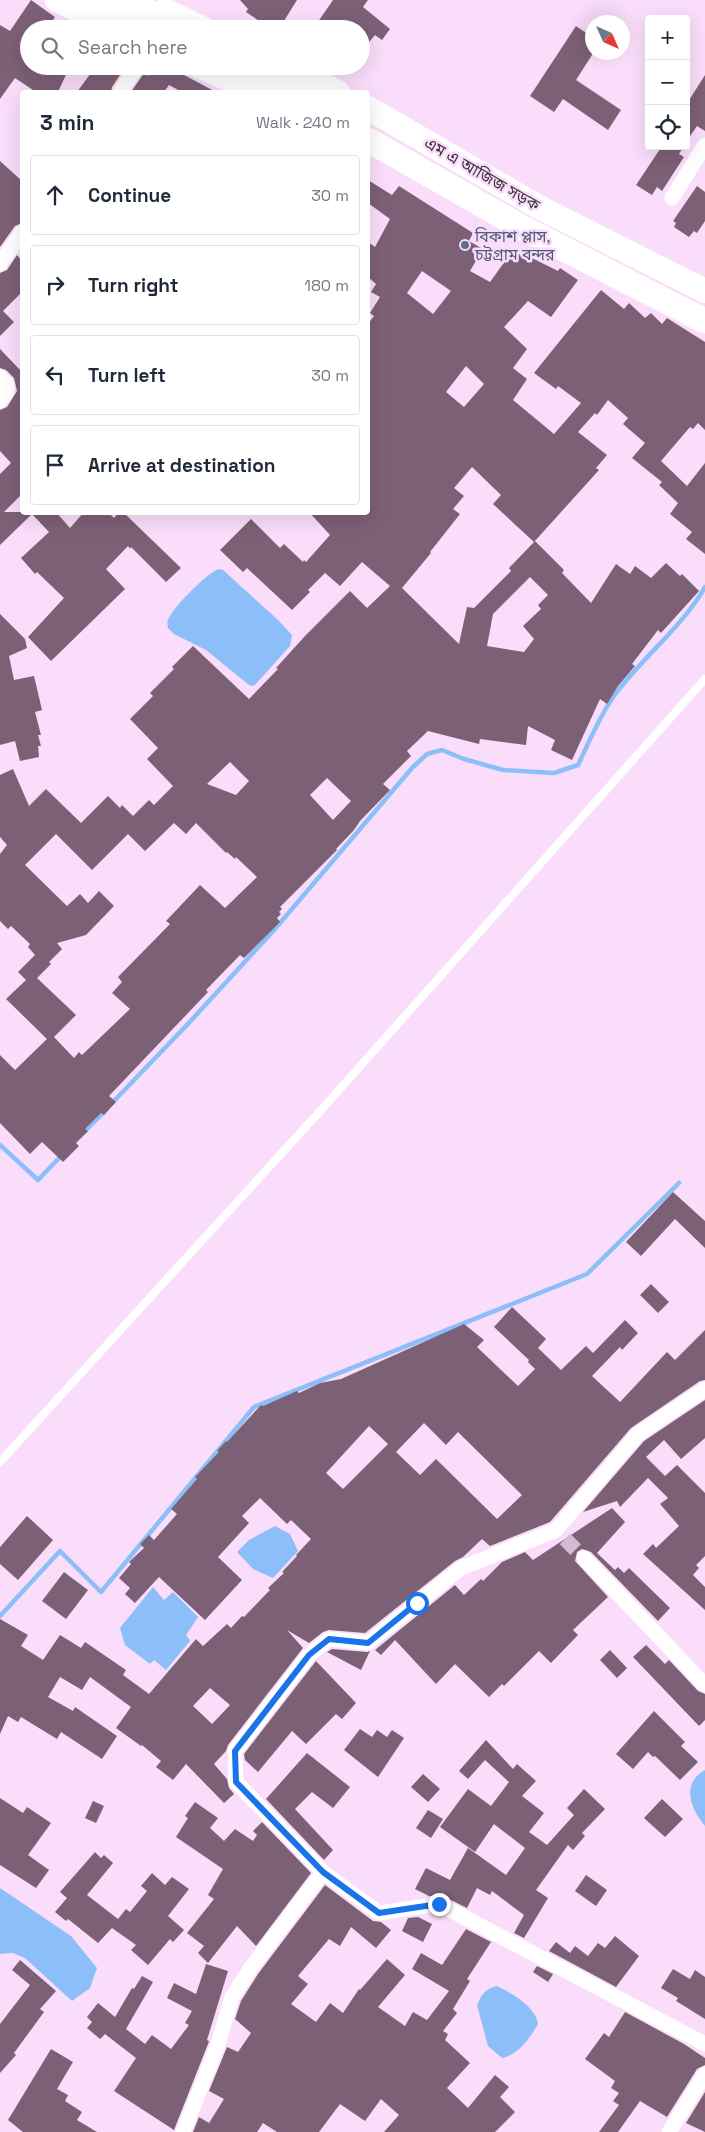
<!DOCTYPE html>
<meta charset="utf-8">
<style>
:root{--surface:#fff;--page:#f2f2f3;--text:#1f2937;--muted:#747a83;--line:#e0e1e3}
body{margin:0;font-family:"Space Grotesk","Noto Sans Bengali",sans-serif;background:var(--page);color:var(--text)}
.controls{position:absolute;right:15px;top:15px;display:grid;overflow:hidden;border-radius:5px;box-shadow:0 5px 20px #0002}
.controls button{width:45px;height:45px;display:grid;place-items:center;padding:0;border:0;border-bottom:1px solid var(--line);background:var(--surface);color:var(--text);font:25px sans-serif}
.compass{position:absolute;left:585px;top:15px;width:45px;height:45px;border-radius:50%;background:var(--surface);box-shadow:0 5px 20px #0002;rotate:135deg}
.stop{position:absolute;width:15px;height:15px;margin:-11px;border:4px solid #1a73e8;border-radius:50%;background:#fff}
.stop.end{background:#1a73e8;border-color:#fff;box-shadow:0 1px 5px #0008}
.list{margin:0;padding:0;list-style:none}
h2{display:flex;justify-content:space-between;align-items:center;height:65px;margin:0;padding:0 20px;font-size:21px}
h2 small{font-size:16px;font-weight:400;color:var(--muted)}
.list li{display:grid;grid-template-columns:32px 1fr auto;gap:15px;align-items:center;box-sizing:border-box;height:80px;margin:0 10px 10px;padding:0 10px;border:1px solid var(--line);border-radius:5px}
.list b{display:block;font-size:19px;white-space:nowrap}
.list em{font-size:16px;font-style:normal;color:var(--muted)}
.icon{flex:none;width:28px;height:28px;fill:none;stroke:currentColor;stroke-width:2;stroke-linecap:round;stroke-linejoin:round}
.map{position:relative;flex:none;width:705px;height:2132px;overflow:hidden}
.search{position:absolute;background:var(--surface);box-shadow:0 5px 20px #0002;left:20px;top:20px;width:350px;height:55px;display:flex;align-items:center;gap:12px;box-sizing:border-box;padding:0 18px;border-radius:28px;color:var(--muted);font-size:19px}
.panel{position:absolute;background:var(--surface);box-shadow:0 5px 20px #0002;left:20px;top:90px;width:350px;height:425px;border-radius:5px}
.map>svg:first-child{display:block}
</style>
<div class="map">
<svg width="705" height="2132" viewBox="0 0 705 2132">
<rect width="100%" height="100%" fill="#f9ddfa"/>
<g fill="#8cbff9">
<path d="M219,569L223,570L277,619L292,635L290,646L254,686L249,685L206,650L174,634L168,628C167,623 167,620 170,616C176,605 208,572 219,569Z"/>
<path d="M275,1526L290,1534L298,1551L273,1578L253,1569L237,1552L249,1540Z"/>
<path d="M153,1587L164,1600L173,1592L198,1617L186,1635L190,1641L166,1670L154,1660L150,1664L125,1645L120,1628Z"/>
<path d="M705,1770V1826C690,1809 681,1783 705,1770Z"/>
<path d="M0,1888L71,1936L97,1968L90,1988L72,2001L25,1958L13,1953L0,1954Z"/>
<path d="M497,1986C511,1993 535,2006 538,2024C530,2038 518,2055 502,2058L488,2046L477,2005C481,1995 486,1988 497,1986Z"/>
</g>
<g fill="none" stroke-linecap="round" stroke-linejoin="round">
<g stroke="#8cbff9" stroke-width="4.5">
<path d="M111,1104L186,1026L274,930L412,768L427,754L442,750L464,759L503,770L554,773L578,765C589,742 601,713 616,693C644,656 682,627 705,587"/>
<path d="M83,1133L106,1110"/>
<path d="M0,1145L38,1180L62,1155"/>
<path d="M0,1616L60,1551L101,1592L254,1407L587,1274L679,1183"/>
</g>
</g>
<g fill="#7c6076" fill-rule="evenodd">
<path d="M31,0L55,17L47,29H29V66H70L58,92H36L15,78L0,99V25L10,31Z"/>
<path d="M240,0H297L279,29H271L246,12L248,9Z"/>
<path d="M333,0H368L363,7L390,29L382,40L375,35L361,52V29H313Z"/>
<path d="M576,26L592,37V55L576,80L621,110L608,130L563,99L554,112L530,96Z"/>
<path d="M96,66H114L122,72L112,87L111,92H77Z"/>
<path d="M153,66H167L216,92H182L169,85L164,92H131L144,73L148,76Z"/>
<path d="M705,75V131L697,126L686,142V105Z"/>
<path d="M662,146H684L679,154L684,157L662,191L657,187L652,195L636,185Z"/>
<path d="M0,161L22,181V223L15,226L0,247Z"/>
<path d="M368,180L392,195L399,186L473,233L469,241L483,249L470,271L490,282L513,250L530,262L532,258L558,271L560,268L578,280L551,317L528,301L504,327L527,349L513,368L527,379L513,400L554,434L581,403L558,386L556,389L534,373L601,290L624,309L629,303L645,318L651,313L662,324L667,318L705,342V430L698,423L693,429L690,427L661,461L687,486L705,463V554L686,539L692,532L670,514L678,503L659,485L662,482L632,458L645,443L623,424L628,418L608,400L597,415L595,413L578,432L607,455L596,468L599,470L534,542L493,504L501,495L472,467L454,488L464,496L453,509L460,514L430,552L431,553L402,588L459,644L467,607L474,608L511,571L509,568L535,541L564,570L562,573L591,603L616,564L630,574L635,566L651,578L666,563L680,576L682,574L699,591L661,633L658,630L632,664L635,666L618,686L607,704L600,699L572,760L551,750L555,740L528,726L526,745L480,739L479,744L428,731L407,751L411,756L383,784L390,790L360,821L354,830L336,849L337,850L280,907L282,909L279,912L281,914L277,918L280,922L244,958L240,955L206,990L208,992L109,1096L116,1102L104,1115L101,1113L85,1129L88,1131L76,1143L79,1146L63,1162L42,1142L30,1154L0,1123V1055L15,1070L47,1039L6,999L26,980L18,972L35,955L28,947L30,944L11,926L8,929L0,921V854L7,845L0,837V775L13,769L29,806L46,789L81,823L108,796L120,808L122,805L133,816L149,800L154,805L173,786L147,759L158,748L130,719L153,696L150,693L174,669L172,667L193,646L249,699L278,669L276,668L305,636L350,591L367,608L390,586L362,562L340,586L325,573L308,590L310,592L292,610L247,568L243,572L220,550L251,519L280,548L284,544L303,562L304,560L306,562L330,535L309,512H368V324L374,316L370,313L380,297L371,292L376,284L368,277V242L375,247L390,219L368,203ZM422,271L451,291L433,314L407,293ZM466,366L484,384L464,407L446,392ZM530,577L548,595L538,605L541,609L523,626L534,639L524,652L487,646L493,614ZM230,762L249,781L236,795L207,784ZM327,778L351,801L333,820L310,795ZM174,823L186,834L196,823L226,853L227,852L235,859L236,857L257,877L225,908L200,885L166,921L170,924L118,977L122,982L112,993L130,1009L82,1055L79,1052L74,1058L54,1037L76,1015L37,978L51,964L49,962L62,949L57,943L86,935L114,906L99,891L88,903L80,894L67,906L25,865L56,834L92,870L128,834L145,851Z"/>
<path d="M697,186L705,192V221L697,233L694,231L689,237L674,227L676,223L673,221Z"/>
<path d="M17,255L22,261V292L3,311L14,322L0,336V273L7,270Z"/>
<path d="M0,349L22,372V494L4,512H56L70,528L84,512H108L114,518L119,512H123L181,568L166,582L131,547L130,549L128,546L106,569L125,589L51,661L28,637L64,598L37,572L35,574L21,558L49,532L32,514L0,545V474L11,463L0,451V410L7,407L17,391L14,378L6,370L0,368Z"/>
<path d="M0,614L25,639L27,648L9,656L14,680L34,676L42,710L35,712L41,735H38L41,746H38L39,757L20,761L15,741L0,745Z"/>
<path d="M673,1192L705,1221V1248L675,1219L641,1256L626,1242Z"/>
<path d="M651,1284L669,1302L658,1313L640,1295Z"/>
<path d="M512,1307L546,1339L538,1348L561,1370L586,1346L593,1353L625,1320L638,1333L622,1350L620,1347L592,1376L620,1402L667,1352L675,1360L705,1330V1380L700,1381L631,1428L550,1522L490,1546L482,1539L463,1557L455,1561L365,1633L329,1630L323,1632L309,1643L287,1630L303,1648L228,1745L226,1751L214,1764L227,1779L229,1788L234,1794L224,1803L186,1764L173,1780L156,1767L161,1761L142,1745L141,1746L116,1728L131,1707L90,1677L82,1690L60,1677L48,1697L73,1711L75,1707L117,1736L102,1759L61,1732L57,1739L21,1717L18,1722L8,1716L0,1734V1619L28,1635L21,1646L43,1660L60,1635L81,1648L85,1642L126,1670L123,1675L149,1694L196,1639L203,1646L227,1624L231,1628L242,1616L244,1617L270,1590L268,1588L284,1573L282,1572L297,1556L296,1555L311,1539L291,1520L287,1524L260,1498L242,1516L249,1523L218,1557L242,1580L205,1620L159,1577L135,1603L125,1594L130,1588L119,1578L131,1564L129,1562L144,1548L140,1544L149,1535L154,1540L177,1514L171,1509L197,1479L195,1477L219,1452L217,1451L226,1441L227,1442L261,1405L263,1406L297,1391L299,1393L320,1383L341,1379L464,1324L484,1340L477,1347L518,1386L535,1369L528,1362L529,1360L494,1327ZM424,1423L446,1445L458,1432L522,1495L497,1519L436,1459L420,1475L396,1452ZM369,1426L388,1444L343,1489L326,1473ZM210,1688L230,1705L212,1724L193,1706Z"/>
<path d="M705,1400V1438L681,1459L664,1440L646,1457L665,1476L677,1465L705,1493V1556L696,1565L699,1568L693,1575L705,1587V1610L643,1554L653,1544L656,1548L679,1526L660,1504L668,1498L648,1478L620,1507L617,1501L583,1512L644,1441Z"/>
<path d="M612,1508L625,1522L597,1553L615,1570L618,1567L624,1573L629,1568L670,1608L658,1621L591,1552L582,1549L577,1552L575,1561L608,1597L573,1630L578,1635L551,1663L539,1651L504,1686L502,1684L489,1697L455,1664L436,1684L395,1640L381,1655L375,1650L455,1585L464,1595L481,1579L483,1581L502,1562L525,1552L533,1560Z"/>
<path d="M27,1516L53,1540L18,1580L0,1564V1547Z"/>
<path d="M64,1572L88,1590L66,1619L42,1601Z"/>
<path d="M646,1645L665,1664L669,1660L698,1691L705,1694V1720L699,1726L633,1657Z"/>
<path d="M332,1649L367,1652L370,1651L361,1670L327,1652Z"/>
<path d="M610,1650L627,1668L617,1678L600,1660Z"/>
<path d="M316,1661L356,1703L342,1719L336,1714L306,1744L292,1731L258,1772L245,1760L244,1754Z"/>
<path d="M654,1711L685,1742L681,1746L698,1762L680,1780L655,1756L653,1757L648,1752L633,1769L616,1754Z"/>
<path d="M360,1729L372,1737L377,1730L387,1737L392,1730L404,1738L378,1777L344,1750Z"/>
<path d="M486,1740L513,1769L517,1764L536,1781L522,1796L544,1813L529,1832L547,1845L574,1815L567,1808L584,1789L605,1809L582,1833L585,1836L573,1850L568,1845L536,1890L548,1898L524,1938L514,1933L524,1915L492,1891L490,1895L477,1888L467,1908L443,1896H429L415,1889L426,1868L450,1880L468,1848L506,1875L525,1848L494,1824L475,1852L440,1827L468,1789L491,1806L509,1782L485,1760L468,1779L459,1771Z"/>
<path d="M307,1753L350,1787L333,1808L312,1792L295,1809L333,1850L324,1860L266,1799Z"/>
<path d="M423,1774L440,1789L428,1802L411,1787Z"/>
<path d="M0,1798L23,1813L27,1807L51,1823L28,1855L49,1870L36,1888L0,1865Z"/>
<path d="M662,1799L683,1819L665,1837L644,1818Z"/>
<path d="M93,1801L104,1806L96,1823L85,1818Z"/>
<path d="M195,1802L218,1818L210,1828L224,1841L235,1829L253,1841L257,1835L253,1831L262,1822L311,1873L256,1946L237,1926L208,1963L198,1953L204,1946L187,1933L214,1899L208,1895L223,1869L176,1837L188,1818L185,1816Z"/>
<path d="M428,1810L443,1819L431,1838L416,1828Z"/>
<path d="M95,1852L101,1858L104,1855L113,1863L87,1895L118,1919L126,1909L130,1912L147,1891L141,1886L152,1873L165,1885L172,1877L189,1889L168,1916L184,1930L173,1942L170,1939L148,1965L131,1950L136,1945L112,1928L98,1943L68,1919L66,1921L55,1912L67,1898L60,1892Z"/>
<path d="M586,1875L607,1890L596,1906L575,1891Z"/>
<path d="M325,1885L373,1921L381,1922L391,1930L376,1948L351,1927L340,1946L329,1939L298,1976L308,1984L291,2004L316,2022L330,2003L343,2013L359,1989L360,1990L387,1959L405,1975L378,2007L405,2026L413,2012L427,2020L449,1991L412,1969L421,1953L442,1965L466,1929L491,1942L467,1979L470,1981L453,2009L457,2013L443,2031L448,2034L445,2040L470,2063L447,2088L468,2108L495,2075L509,2087L500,2097L515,2112L495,2132H384L399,2115L381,2099L365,2121L340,2104L319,2132H277L263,2123L257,2132H193L199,2117L209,2123L224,2099L209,2091L227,2047L238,2052L251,2033L235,2019L241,2001L258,1974Z"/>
<path d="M418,1917L432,1924L423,1942L402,1931L408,1918Z"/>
<path d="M615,1936L639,1956L616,1987L549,1951L556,1942L570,1953L575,1946L588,1956L598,1943L605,1948Z"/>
<path d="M20,1960L56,1991L40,2009L44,2012L14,2053L16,2055L0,2073V2024L30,1985L12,1970Z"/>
<path d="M206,1964L228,1971L207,2040L209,2041L208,2044L174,2130L114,2091L136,2058L105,2034L100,2039L87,2028L92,2022L87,2017L98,2003L115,2017L132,1988L134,1989L142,1976L153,1982L126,2029L145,2044L152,2035L171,2049L189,2025L185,2023L192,2011L167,1998L174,1983L196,1994Z"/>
<path d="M537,1966L553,1974L548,1982L533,1972Z"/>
<path d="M673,1969L690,1979L695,1970L705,1977V2019L676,2001L678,1998L661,1988Z"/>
<path d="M625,2012L684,2044L705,2058V2065L697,2069L667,2117L640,2101L618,2132H599L619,2105L613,2101L619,2093L611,2088L615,2081L585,2059L604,2033L609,2037Z"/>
<path d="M51,2049L73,2062L57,2089L68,2095L65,2101L82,2112L77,2120L97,2132H23L8,2120Z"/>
<path d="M705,2092V2132L686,2123Z"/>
</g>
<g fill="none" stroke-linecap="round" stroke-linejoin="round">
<path stroke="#d4bbd5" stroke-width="15" stroke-dasharray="15 8" stroke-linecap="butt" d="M565,1539L584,1558"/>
<path stroke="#fff" stroke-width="8" d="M0,1462L322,1109L705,679"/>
<g stroke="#fff" stroke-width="15">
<path d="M120,92L138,66"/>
<path d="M672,198L705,145"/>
<path d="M0,264L22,232"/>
<path d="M0,377L7,384V392L0,401"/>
<path d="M705,1389L638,1434L556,1530L461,1568L368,1643L329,1639L309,1655L235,1751L236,1782L323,1872L379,1913L439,1904L705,2044"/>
<path d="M584,1558L705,1685"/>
<path d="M183,2132L217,2047L232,1997L250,1969L323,1872"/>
<path d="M669,2132L705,2074"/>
</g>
<g stroke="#fff" stroke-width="24">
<path d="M57,0L102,22"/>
<path d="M165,10L204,29"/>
<path d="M199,66L239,84"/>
<path d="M298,73L338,92"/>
<path d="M368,108L537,206L705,291"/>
</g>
<g stroke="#fff" stroke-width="25">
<path d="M83,0L143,29"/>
<path d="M123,0L184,29"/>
<path d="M220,66L276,92"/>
<path d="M262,66L316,92"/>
<path d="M368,140L523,228L705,321"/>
</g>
</g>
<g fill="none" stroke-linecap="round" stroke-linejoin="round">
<path stroke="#1a73e8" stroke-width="6" d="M417,1603L368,1643L329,1639L309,1655L235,1751L236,1782L323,1872L379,1913L439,1904"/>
</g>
<circle fill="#5c6f8a" stroke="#f9ddfa" stroke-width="2" cx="465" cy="245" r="5"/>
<g text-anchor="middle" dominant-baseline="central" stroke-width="5" stroke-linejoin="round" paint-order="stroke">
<g font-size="16" fill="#3f3540" stroke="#f9ddfa">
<text transform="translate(482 174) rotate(30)">এম এ আজিজ সড়ক</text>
</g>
<g font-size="16" fill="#4e5e75" stroke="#f9ddfa" text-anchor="start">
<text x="475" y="236">বিকাশ প্লাস,<tspan x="475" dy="18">চট্টগ্রাম বন্দর</tspan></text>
</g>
</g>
</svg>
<div class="controls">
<button>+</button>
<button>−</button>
<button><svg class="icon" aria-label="locate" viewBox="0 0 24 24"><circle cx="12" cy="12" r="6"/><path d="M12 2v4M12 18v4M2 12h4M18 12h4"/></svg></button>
</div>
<svg class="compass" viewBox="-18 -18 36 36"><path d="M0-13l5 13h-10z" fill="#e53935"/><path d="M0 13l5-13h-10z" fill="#747a83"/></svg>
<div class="stop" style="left:417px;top:1603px"></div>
<div class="stop end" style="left:439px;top:1904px"></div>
<div class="search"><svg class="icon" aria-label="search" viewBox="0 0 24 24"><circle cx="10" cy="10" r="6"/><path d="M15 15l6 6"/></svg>Search here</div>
<section class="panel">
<h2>3 min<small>Walk · 240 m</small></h2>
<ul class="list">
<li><svg class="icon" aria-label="ahead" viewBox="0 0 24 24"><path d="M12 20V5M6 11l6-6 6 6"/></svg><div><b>Continue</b></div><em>30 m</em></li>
<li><svg class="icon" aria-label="right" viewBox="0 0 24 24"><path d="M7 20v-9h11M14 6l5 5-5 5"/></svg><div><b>Turn right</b></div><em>180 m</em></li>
<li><svg class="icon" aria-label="left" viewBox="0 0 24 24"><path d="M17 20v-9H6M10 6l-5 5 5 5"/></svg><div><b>Turn left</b></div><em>30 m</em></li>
<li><svg class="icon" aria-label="arrive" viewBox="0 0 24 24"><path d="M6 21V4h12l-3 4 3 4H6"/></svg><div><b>Arrive at destination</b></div></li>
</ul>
</section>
</div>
